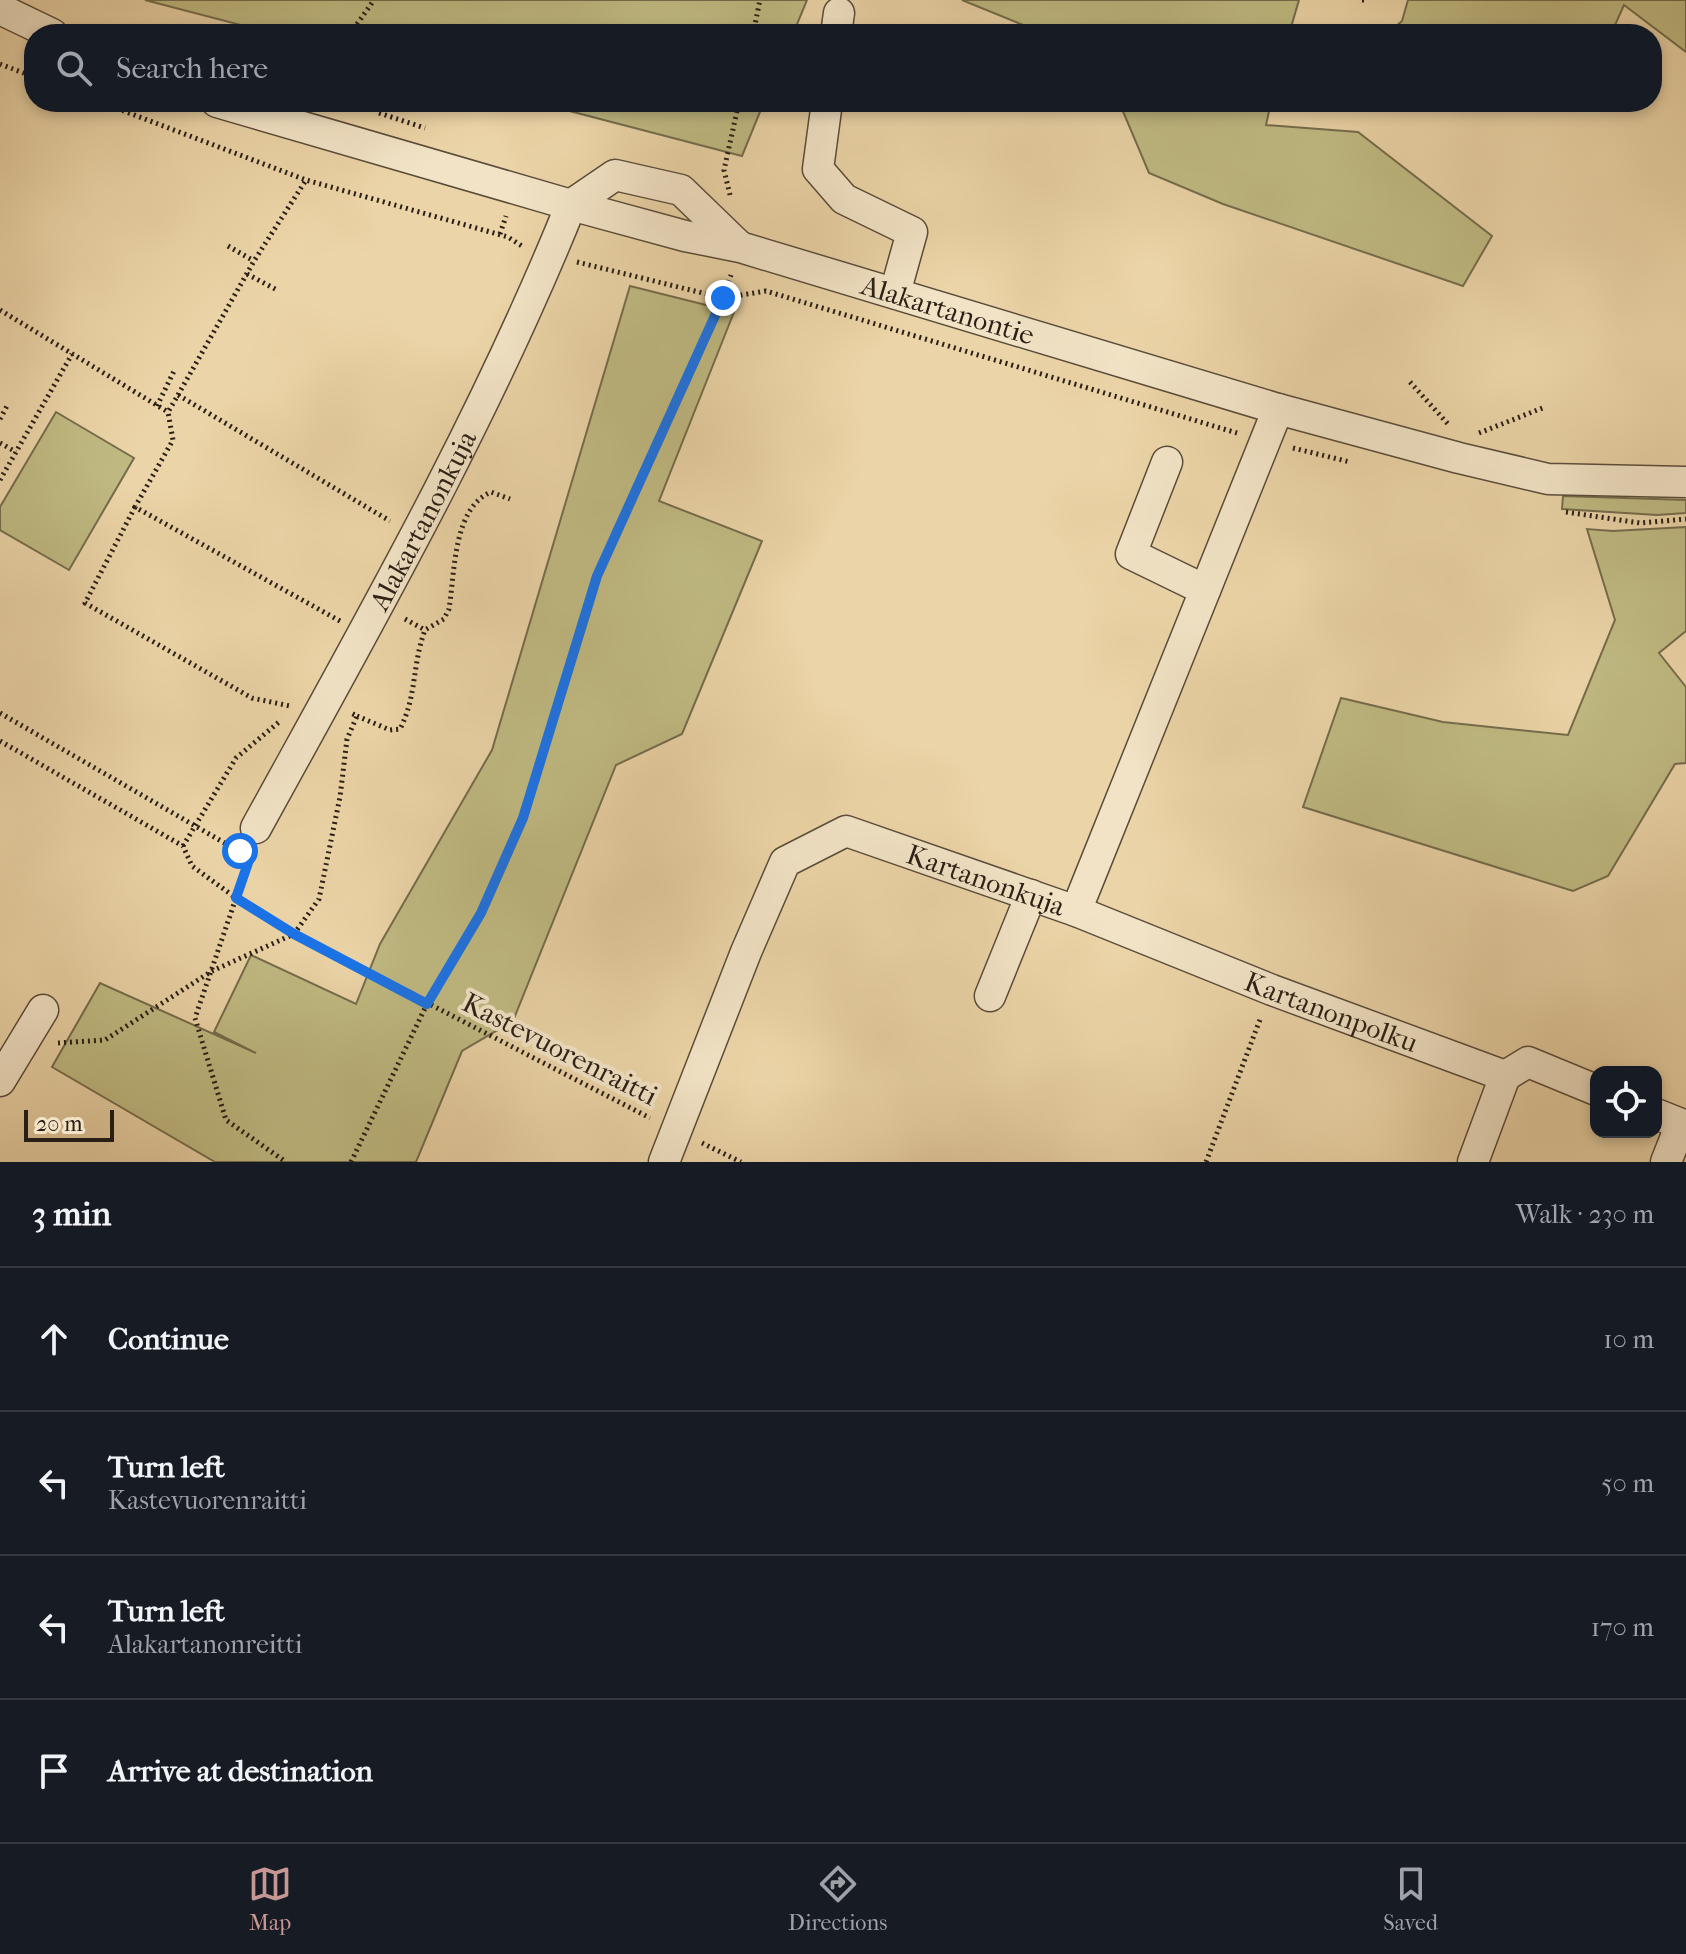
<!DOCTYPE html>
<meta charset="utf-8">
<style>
:root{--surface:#171b24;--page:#242831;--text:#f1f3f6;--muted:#9ea1a6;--line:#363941;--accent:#c59692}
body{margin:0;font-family:"IM FELL French Canon",serif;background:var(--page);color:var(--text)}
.controls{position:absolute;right:24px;bottom:24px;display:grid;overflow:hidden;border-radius:16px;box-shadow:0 4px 12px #0003}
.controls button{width:72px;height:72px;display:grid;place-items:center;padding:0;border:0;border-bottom:2px solid var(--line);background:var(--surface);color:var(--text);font:40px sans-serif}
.scale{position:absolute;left:24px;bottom:20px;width:90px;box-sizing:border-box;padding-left:8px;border:4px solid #2a1f16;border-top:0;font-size:22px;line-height:28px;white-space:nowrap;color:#2a1f16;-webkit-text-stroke:6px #f2e3c6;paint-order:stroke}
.stop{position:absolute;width:24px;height:24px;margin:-18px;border:6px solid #1a73e8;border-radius:50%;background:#fff}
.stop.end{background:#1a73e8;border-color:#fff;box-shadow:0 2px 8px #0008}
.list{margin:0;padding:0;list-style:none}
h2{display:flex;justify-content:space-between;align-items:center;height:104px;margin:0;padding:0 32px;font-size:34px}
h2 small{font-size:26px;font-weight:400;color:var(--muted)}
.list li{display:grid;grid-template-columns:52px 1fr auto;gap:24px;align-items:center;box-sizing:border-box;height:144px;padding:0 32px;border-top:2px solid var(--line)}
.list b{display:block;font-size:30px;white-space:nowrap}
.list p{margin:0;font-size:26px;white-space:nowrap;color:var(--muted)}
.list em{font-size:26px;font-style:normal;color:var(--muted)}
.icon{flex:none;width:44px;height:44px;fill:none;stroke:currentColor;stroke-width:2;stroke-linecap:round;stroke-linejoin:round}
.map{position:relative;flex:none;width:1686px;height:1162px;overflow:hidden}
.search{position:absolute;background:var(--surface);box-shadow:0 4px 12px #0003;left:24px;right:24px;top:24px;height:88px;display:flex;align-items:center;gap:20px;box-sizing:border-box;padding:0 28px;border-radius:32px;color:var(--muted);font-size:30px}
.sheet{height:680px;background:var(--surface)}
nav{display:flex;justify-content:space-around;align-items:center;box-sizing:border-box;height:112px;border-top:2px solid var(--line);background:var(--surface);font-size:22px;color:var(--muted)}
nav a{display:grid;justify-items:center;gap:4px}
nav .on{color:var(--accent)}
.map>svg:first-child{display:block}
</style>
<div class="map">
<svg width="1686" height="1162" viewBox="0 0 1686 1162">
<rect width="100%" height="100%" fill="#ebd4a7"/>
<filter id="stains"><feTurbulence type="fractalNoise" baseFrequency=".0025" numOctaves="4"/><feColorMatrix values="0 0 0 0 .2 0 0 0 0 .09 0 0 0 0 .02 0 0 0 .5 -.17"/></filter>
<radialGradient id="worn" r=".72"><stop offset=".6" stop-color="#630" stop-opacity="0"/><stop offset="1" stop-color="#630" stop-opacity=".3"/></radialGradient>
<g fill="#c0ba82" stroke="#756c4c" stroke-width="2">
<path d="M145,0H807L793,34H275Z"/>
<path d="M962,0H1299L1289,34H1045Z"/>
<path d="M1408,0H1686V52L1624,5L1611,34H1387L1402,21Z"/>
<path d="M535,102H764L742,156Z"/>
<path d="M1119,102H1271L1266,125L1358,132L1492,236L1463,286L1223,204L1149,173Z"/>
<path d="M630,286L734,312L659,501L762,541L682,734L616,765L513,1021L462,1051L416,1162H215L52,1067L100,983L256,1053L214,1032L251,955L356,1004L380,944L492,750Z"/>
<path d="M56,412L134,458L69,570L0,530V507Z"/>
<path d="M1563,496L1686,500V513L1657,515L1562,509Z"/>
<path d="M1686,527V631L1659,653L1686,687V763L1675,764L1608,876L1573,891L1303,807L1341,698L1443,722L1568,735L1615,620L1587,529L1613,531Z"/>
</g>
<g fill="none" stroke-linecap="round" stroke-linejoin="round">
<g stroke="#5a4c3a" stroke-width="33">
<g id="minor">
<path d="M0,9L52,34"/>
<path d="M836,34L839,13"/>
<path id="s1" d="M217,102L571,205L685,236L740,247L1278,409L1459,458L1548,479L1686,482"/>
<path d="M827,102L818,169L844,199L912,232L895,293"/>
<path d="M571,205L615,175L681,190L739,246"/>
<path d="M1167,462L1131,554L1205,590"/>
<path id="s2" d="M256,828C368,624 484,421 571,205"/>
<path d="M1076,911L1278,409"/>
<path d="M990,996L1031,895"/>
<path d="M1505,1076L1528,1062L1596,1090"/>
<path d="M0,1081L43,1010"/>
<path d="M1656,1114L1681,1124L1666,1162"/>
<path id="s3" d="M664,1162L746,952L785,862L846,831L1076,911L1272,990L1505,1076L1473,1162"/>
</g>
</g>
<g stroke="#2a1f16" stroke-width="5" stroke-dasharray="2 4" stroke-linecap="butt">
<path d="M1362,0H1367"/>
<path d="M350,34L374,0"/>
<path d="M753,34L760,0"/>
<path d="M0,64L34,77"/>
<path d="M100,102L306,180L508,237L522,246"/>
<path d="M379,113L425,128"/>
<path d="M730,195L724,170L739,102"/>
<path d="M500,234L506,216"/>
<path d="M228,246L254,261"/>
<path d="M577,262L723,298L766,291L1237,433"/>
<path d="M247,274L277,290"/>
<path d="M0,310L168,412"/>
<path d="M1410,382L1448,424"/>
<path d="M178,395L254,261L306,180"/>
<path d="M157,406L174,371"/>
<path d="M0,419L7,406L5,405"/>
<path d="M1479,433L1545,407"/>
<path d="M0,443L16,452"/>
<path d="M1293,448L1350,462"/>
<path d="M0,480L72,354"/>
<path d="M135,507L85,603L252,698L290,706"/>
<path d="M1566,512L1640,523L1686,519"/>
<path d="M405,619L425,630"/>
<path d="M340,621L135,507L173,440L168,412L178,395L390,521"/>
<path d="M0,713L235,849"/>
<path d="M357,716L390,730L400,729C417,696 412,665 425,630L444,619L449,609C455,572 453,508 491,492L510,499"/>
<path d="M0,741L183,846L192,866L236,898L294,934L650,1118"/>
<path d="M183,846L236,758L279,722"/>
<path d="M242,855L248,863L195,1018L226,1120L286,1162"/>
<path d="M58,1043L105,1040L212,971L294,934L319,899L340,797L347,739L357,716L351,713"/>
<path d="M702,1143L741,1162"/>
<path d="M351,1162L427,1004L481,913L523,818L597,576L723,298L731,275"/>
<path d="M1206,1162L1261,1017"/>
</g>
<use href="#minor" stroke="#f2e3c6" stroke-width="30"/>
</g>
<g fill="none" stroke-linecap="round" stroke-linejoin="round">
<path stroke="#1a73e8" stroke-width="10" d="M240,851L248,863L236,898L294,934L427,1004L481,913L523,818L597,576L723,298"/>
</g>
<g text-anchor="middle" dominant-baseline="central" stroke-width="8" stroke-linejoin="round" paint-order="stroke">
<g font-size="28" fill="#2a1f16" stroke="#f2e3c6">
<text stroke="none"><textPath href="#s1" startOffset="760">Alakartanontie</textPath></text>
<text stroke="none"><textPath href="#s2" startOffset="350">Alakartanonkuja</textPath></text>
<text stroke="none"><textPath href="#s3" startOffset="540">Kartanonkuja</textPath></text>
<text stroke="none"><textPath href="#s3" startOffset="910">Kartanonpolku</textPath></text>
<text transform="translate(560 1049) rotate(27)">Kastevuorenraitti</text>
</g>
</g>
<rect width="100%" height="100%" filter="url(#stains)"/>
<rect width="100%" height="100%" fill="url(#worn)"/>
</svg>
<div class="controls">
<button><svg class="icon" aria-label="locate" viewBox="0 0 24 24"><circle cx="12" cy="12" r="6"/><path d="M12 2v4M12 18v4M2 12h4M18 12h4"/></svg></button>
</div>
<div class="scale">20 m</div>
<div class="stop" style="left:240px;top:851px"></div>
<div class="stop end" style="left:723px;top:298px"></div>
<div class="search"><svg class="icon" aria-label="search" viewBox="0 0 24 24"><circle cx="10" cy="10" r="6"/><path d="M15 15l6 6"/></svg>Search here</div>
</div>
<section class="sheet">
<h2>3 min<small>Walk · 230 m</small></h2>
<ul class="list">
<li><svg class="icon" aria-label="ahead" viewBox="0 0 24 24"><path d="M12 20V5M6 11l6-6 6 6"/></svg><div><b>Continue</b></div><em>10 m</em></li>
<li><svg class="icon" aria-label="left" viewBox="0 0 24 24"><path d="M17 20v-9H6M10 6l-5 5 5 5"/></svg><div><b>Turn left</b><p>Kastevuorenraitti</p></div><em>50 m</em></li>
<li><svg class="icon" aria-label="left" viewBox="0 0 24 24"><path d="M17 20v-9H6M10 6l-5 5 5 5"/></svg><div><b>Turn left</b><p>Alakartanonreitti</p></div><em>170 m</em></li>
<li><svg class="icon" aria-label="arrive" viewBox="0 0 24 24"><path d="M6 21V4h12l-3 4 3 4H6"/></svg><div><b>Arrive at destination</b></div></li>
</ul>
</section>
<nav>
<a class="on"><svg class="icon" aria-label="map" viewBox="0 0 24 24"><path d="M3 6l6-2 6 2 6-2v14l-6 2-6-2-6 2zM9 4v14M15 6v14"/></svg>Map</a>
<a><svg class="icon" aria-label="directions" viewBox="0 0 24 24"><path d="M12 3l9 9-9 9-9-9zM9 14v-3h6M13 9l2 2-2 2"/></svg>Directions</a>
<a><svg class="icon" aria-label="saved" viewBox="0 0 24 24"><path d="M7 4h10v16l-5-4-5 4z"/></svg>Saved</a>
</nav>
